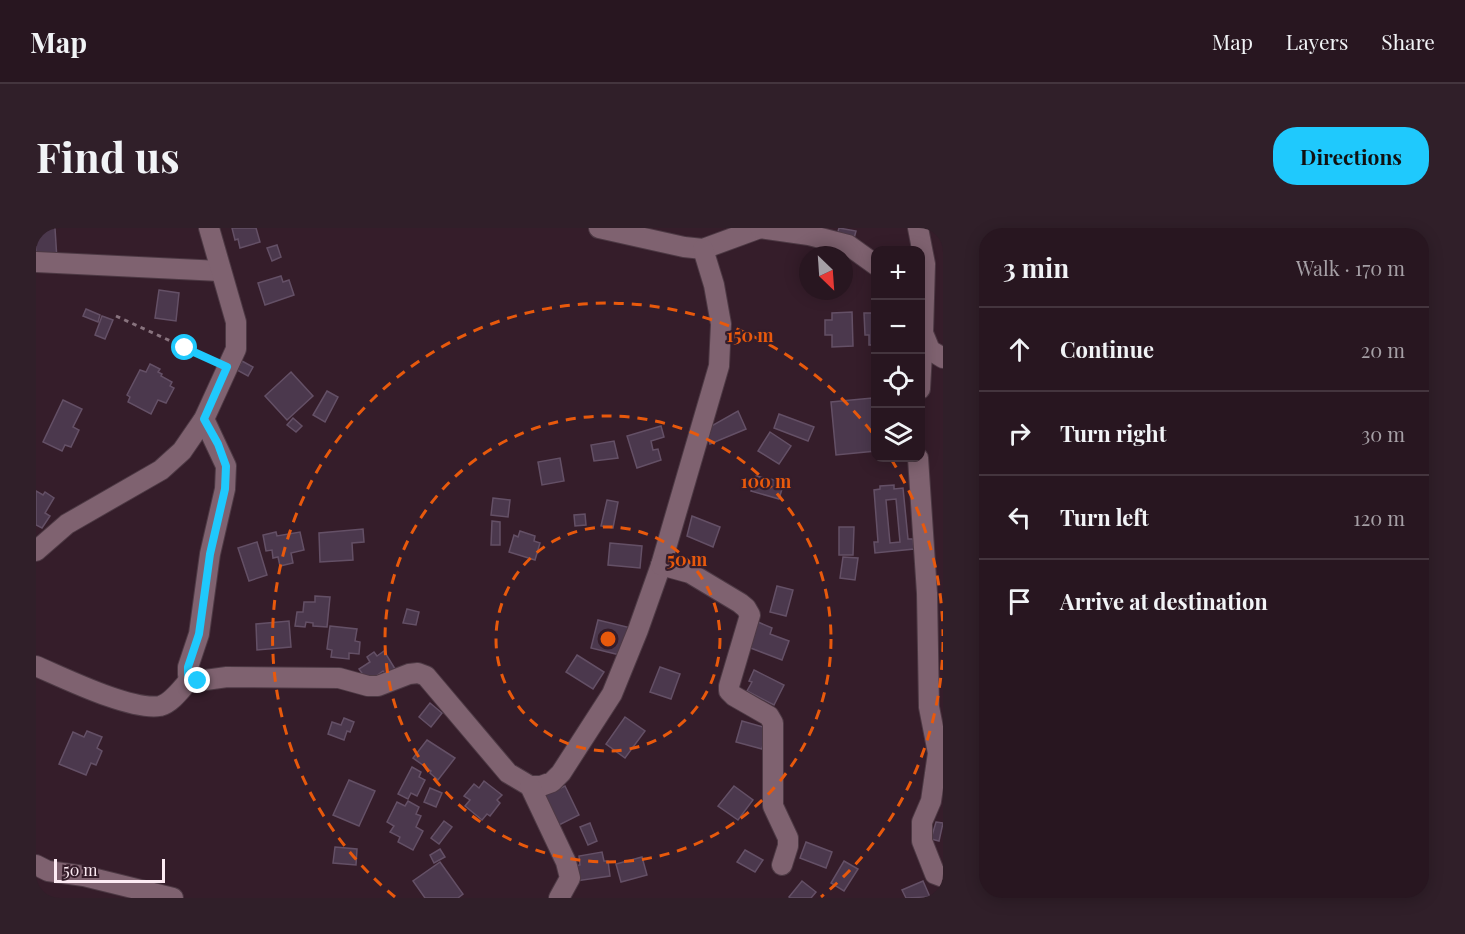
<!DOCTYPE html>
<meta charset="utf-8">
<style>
:root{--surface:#281620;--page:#301f29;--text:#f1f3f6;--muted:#a59fa5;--line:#44353e;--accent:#1fc9fd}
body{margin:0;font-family:"Playfair Display",serif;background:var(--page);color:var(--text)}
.controls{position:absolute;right:18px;top:18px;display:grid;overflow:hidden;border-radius:12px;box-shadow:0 3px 15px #0003}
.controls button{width:54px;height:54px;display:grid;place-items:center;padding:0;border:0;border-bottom:2px solid var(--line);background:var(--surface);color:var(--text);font:30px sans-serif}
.compass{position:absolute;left:763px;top:18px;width:54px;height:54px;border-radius:50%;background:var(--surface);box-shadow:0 3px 15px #0003;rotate:155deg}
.scale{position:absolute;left:18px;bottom:15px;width:111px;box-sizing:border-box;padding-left:6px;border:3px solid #fcebf3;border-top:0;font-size:16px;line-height:21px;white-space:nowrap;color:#fcebf3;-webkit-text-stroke:4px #351d2a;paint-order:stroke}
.stop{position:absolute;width:18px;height:18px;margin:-14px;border:4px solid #1fc9fd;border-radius:50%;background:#fff}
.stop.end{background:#1fc9fd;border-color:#fff;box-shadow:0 2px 6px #0008}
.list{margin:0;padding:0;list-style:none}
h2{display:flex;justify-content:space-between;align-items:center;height:78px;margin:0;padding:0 24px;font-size:26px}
h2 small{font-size:20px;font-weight:400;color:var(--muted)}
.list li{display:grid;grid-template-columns:39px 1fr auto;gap:18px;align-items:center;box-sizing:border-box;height:84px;padding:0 24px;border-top:2px solid var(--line)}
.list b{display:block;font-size:22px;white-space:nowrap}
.list em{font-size:20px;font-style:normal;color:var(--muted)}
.icon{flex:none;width:33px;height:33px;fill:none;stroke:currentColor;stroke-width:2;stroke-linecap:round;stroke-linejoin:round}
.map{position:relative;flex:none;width:907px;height:670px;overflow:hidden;border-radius:24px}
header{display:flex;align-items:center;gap:36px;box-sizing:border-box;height:84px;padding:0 30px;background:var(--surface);border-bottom:2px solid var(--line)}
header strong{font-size:28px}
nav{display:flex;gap:33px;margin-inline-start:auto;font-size:21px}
.intro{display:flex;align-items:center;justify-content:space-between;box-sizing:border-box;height:144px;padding:0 36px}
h1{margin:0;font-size:42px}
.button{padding:15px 27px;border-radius:24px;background:var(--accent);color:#111;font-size:21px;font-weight:700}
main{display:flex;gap:36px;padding:0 36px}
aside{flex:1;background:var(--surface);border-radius:24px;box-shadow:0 3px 15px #0003}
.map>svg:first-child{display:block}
</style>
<header>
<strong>Map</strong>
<nav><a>Map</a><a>Layers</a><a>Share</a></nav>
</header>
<div class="intro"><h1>Find us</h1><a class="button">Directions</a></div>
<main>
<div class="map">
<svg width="907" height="670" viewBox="0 0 907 670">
<rect width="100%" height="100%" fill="#351d2a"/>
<g fill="#4b384d" stroke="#645066" stroke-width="1.5" fill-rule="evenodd">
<path d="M19,0L21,32L0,34V1Z"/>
<path d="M196,0H220L224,14L204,20L202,11L199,12Z"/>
<path d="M803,0L820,3L817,14L800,10Z"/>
<path d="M241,17L245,29L236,33L231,20Z"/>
<path d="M245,48L247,54L253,52L258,67L229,77L222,55Z"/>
<path d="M123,62L143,65L140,93L119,90Z"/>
<path d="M50,81L64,87L62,94L47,88Z"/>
<path d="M816,84L817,118L796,119V107H789V92H796V85Z"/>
<path d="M828,85H840V117H833V107H829Z"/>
<path d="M66,88L77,92L69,111L59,107Z"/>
<path d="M206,133L217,139L212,148L201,142Z"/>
<path d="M114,136L124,141L122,144L126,146L125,148L136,154L134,158L138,160L130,175L122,172L115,186L92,174L94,169L91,167L104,142L110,144Z"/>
<path d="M255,144L277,168L251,192L229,168Z"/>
<path d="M291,163L302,169L289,194L277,187Z"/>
<path d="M836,170L840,223L800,227L795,174Z"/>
<path d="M27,172L46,181L37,199L43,202L35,219L29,217L26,223L7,214Z"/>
<path d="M702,183L710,201L674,216L670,201Z"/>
<path d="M743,186L778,199L772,213L738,200Z"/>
<path d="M257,190L266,198L260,204L251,197Z"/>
<path d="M625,198L628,209L615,213L617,222L622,221L625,232L601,240L591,208Z"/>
<path d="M734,204L755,218L743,236L722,223Z"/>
<path d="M578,213L582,230L558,233L555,217Z"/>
<path d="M524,230L528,253L506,257L502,234Z"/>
<path d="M720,248L748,254L743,271L715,263Z"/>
<path d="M858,257V261L867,260L872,311H877L878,321L839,325L838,314H842L838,262L844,261V258ZM860,271L864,314L854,315L850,272Z"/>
<path d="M0,263L7,267L9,264L18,270L9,285L14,288L6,300L0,297Z"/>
<path d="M457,270L474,272L472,289L455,287Z"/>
<path d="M571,272L582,274L577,300L565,298Z"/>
<path d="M549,286L550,297L539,298L538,287Z"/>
<path d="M656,288L684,299L677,319L651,308Z"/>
<path d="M456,293L464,294V317H455Z"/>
<path d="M803,299H818L817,327H803Z"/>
<path d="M327,301L328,314L316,315L317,332L284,334L283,305Z"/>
<path d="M484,303L499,308L498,313L504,315L499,332L473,324L478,307L482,309Z"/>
<path d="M240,304L241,308L264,304L268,322L255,325L257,335L244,338L242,329L237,330L236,322L230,323L227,307Z"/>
<path d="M221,314L231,347L213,353L202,320Z"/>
<path d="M574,315L606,318L604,340L572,337Z"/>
<path d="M807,329L822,330L819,352L804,350Z"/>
<path d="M741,358L757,362L750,388L734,384Z"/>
<path d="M279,368L294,369L291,399L277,398V395L270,394L269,399L259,398L261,384H267L268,374H279Z"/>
<path d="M371,381L383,384L380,397L367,395Z"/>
<path d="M562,392L595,400L588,428L555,420Z"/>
<path d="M253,393L255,419L221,422L220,396Z"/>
<path d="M722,394L736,400L734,406L753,413L746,432L712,419Z"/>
<path d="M294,398L321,401L319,413L324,414L323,426L313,425V431L295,429L296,422L291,421Z"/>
<path d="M348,423L361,444L352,450L347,443L332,454L323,441L334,434L331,429L338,424L341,428Z"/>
<path d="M541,427L568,444L557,461L530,444Z"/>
<path d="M624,439L644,446L635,471L614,464Z"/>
<path d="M718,442L748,457L738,477L711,463L716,454L713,453Z"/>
<path d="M394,475L406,485L395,499L383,489Z"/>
<path d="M589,489L609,503L589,530L570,516Z"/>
<path d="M308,490L318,494L314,504L311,503L308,512L292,506L296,494L305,497Z"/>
<path d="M706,493L731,500L726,521L700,514Z"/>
<path d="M51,503L66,509L61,520L66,523L60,537L55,535L50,547L23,536L37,504L48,509Z"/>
<path d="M391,512L419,530L402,552L394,545L395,543L377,530Z"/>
<path d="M376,539L385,544L383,549L389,552L381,568L375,565L372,571L362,566Z"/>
<path d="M313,552L339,563L323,598L297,587Z"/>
<path d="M448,553L466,567L461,572L464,575L454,588L451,586L446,592L429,578L434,572L428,568L438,556L443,560Z"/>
<path d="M529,558L543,587L523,597L509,567Z"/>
<path d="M698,558L717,572L702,592L682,578Z"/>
<path d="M394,560L406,565L400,579L388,574Z"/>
<path d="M372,573L383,579L380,586L385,588L380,599L387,603L377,622L362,614L364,609L354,604L358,598L351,594L361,574L369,578Z"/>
<path d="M408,593L416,599L403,616L395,610Z"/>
<path d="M900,594L907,595L903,613L895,611Z"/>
<path d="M554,595L561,613L552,617L544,599Z"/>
<path d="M770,614L796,624L790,640L764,630Z"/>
<path d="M299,619L321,621L320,637L297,635Z"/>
<path d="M404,621L409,629L398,635L394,627Z"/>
<path d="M709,622L727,632L719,644L701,634Z"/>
<path d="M566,624L568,633H572L574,648L540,653L538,638L544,637L543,628Z"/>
<path d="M606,629L611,647L585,654L580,636Z"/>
<path d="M808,633L822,641L808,663L795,655Z"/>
<path d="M404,634L427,666L422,670H389L377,653Z"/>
<path d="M766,653L780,664L775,670H754L753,669Z"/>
<path d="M887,653L894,669L870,670L866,662Z"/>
</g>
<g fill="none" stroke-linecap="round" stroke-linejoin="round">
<g stroke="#4d3944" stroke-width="22">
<g id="minor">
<path d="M563,0L648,19L667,21L724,0"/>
<path d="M724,0L773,7L812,17L840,37"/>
<path d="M882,0L889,36L887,105L894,122L907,130"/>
<path d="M0,34L184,43"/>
<path d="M884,161L887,107"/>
<path d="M168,191L190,238L189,261L174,326L163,406L152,439V447L155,450L162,453L191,449L303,450L332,458H342L373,446L382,445L390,448L472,545L494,558H505L516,554L525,545L576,466L602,402L625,337L683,138L685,96L678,57L667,21"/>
<path d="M882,230L891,365L893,479L902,525L895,573L886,594V613L899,646L907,649"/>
<path d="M0,323L31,296L125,242L146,223L168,191L200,121V94L173,0"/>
<path d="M625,337L654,345L704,375L710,380L714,387L693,458V463L698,468L733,488L737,495V578L752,610V618L746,637"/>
<path d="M0,438C28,450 95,483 124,478C136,475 146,460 155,450"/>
<path d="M494,558L530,634L534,650L523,670"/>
<path d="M0,637L12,643L48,648L137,670"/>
</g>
</g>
<path stroke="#88737e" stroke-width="3" stroke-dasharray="4.5 4.5" stroke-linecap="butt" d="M80,88L176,132"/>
<use href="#minor" stroke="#7f6270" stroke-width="20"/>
</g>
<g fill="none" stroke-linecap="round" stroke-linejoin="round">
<path stroke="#1fc9fd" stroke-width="8" d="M149,120L191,139L168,191L182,216L190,238L189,261L174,326L163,406L152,439V447L155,450L162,453"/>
</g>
<g fill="none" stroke="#e8590c" stroke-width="3" stroke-dasharray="10 8">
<circle cx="572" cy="411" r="112"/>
<circle cx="572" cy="411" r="223"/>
<path d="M907 414A335 335 0 0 1 785 669M359 669A335 335 0 1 1 838 207M855 231A335 335 0 0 1 907 408"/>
</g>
<circle cx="572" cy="411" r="9" fill="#e8590c" stroke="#351d2a" stroke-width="3"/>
<g font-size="18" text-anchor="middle" font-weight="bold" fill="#e8590c" stroke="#351d2a" stroke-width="4.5" stroke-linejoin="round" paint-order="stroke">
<text x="714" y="114">150 m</text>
<text x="730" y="260">100 m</text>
<text x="651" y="338">50 m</text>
</g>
</svg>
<div class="controls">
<button>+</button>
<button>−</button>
<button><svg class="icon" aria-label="locate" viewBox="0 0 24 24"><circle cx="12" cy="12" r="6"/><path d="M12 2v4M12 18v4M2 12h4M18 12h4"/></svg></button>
<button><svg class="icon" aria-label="layers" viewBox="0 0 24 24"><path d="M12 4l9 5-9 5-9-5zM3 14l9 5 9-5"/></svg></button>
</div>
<svg class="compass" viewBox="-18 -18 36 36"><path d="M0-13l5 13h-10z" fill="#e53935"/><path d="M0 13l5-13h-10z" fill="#a59fa5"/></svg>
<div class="scale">50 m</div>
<div class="stop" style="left:149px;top:120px"></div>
<div class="stop end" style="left:162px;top:453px"></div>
</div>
<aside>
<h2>3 min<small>Walk · 170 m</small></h2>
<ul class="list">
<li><svg class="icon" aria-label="ahead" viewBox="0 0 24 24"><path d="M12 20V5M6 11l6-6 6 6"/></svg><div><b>Continue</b></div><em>20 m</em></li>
<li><svg class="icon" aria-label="right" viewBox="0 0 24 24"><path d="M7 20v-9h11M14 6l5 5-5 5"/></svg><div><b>Turn right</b></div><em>30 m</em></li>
<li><svg class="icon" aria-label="left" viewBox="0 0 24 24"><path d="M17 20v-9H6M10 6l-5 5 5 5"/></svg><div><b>Turn left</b></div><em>120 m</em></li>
<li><svg class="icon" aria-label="arrive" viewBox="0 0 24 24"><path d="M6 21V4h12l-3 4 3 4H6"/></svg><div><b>Arrive at destination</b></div></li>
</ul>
</aside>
</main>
